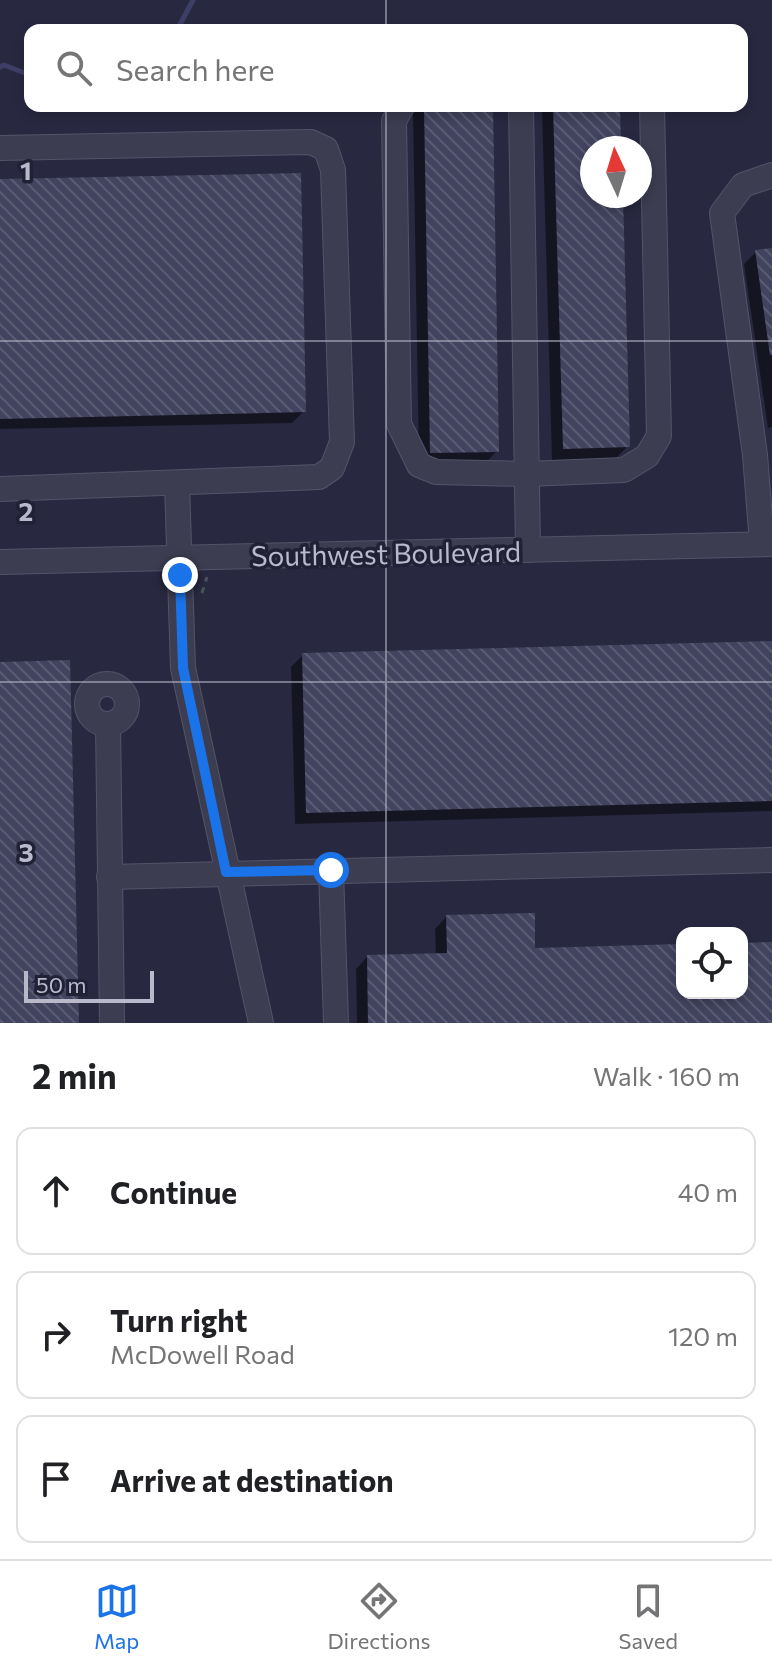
<!DOCTYPE html>
<meta charset="utf-8">
<style>
:root{--surface:#fff;--page:#f6f6f6;--text:#202124;--muted:#757577;--line:#e0e0e0;--accent:#1a73e8}
body{margin:0;font-family:Commissioner,sans-serif;background:var(--page);color:var(--text)}
.controls{position:absolute;right:24px;bottom:24px;display:grid;overflow:hidden;border-radius:16px;box-shadow:0 4px 12px #0003}
.controls button{width:72px;height:72px;display:grid;place-items:center;padding:0;border:0;border-bottom:2px solid var(--line);background:var(--surface);color:var(--text);font:40px sans-serif}
.compass{position:absolute;left:580px;top:136px;width:72px;height:72px;border-radius:50%;background:var(--surface);box-shadow:0 4px 12px #0003;rotate:356deg}
.scale{position:absolute;left:24px;bottom:20px;width:130px;box-sizing:border-box;padding-left:8px;border:4px solid #b9b9cb;border-top:0;font-size:22px;line-height:28px;white-space:nowrap;color:#b9b9cb;-webkit-text-stroke:6px #212136;paint-order:stroke}
.stop{position:absolute;width:24px;height:24px;margin:-18px;border:6px solid #1a73e8;border-radius:50%;background:#fff}
.stop.end{background:#1a73e8;border-color:#fff;box-shadow:0 2px 8px #0008}
.list{margin:0;padding:0;list-style:none}
h2{display:flex;justify-content:space-between;align-items:center;height:104px;margin:0;padding:0 32px;font-size:34px}
h2 small{font-size:26px;font-weight:400;color:var(--muted)}
.list li{display:grid;grid-template-columns:52px 1fr auto;gap:24px;align-items:center;box-sizing:border-box;height:128px;margin:0 16px 16px;padding:0 16px;border:2px solid var(--line);border-radius:16px}
.list b{display:block;font-size:30px;white-space:nowrap}
.list p{margin:0;font-size:26px;white-space:nowrap;color:var(--muted)}
.list em{font-size:26px;font-style:normal;color:var(--muted)}
.icon{flex:none;width:44px;height:44px;fill:none;stroke:currentColor;stroke-width:2;stroke-linecap:round;stroke-linejoin:round}
.map{position:relative;flex:none;width:772px;height:1023px;overflow:hidden}
.search{position:absolute;background:var(--surface);box-shadow:0 4px 12px #0003;left:24px;right:24px;top:24px;height:88px;display:flex;align-items:center;gap:20px;box-sizing:border-box;padding:0 28px;border-radius:16px;color:var(--muted);font-size:30px}
.sheet{height:536px;background:var(--surface)}
nav{display:flex;justify-content:space-around;align-items:center;box-sizing:border-box;height:112px;border-top:2px solid var(--line);background:var(--surface);font-size:22px;color:var(--muted)}
nav a{display:grid;justify-items:center;gap:4px}
nav .on{color:var(--accent)}
.map>svg:first-child{display:block}
</style>
<div class="map">
<svg width="772" height="1023" viewBox="0 0 772 1023">
<defs>
<pattern id="building-back-hatch" width="6" height="6" patternUnits="userSpaceOnUse" patternTransform="scale(2)"><rect width="6" height="6" fill="#42435e"/><path d="M-1 5l2 2M0 0l6 6M5-1l2 2" fill="none" stroke="#5b5c74"/></pattern>
</defs>
<rect width="100%" height="100%" fill="#282941"/>
<g fill="#0007">
<path d="M421,106H491L497,451L485,463L419,464L413,114Z"/>
<path d="M546,106H618L619,148H592V196H621L628,446L616,458L552,460L542,110Z"/>
<path d="M0,181L304,411L292,423L0,429Z"/>
<path d="M772,250V427L768,428L744,264L756,252Z"/>
<path d="M772,643V811L295,824L291,667L303,655Z"/>
<path d="M446,917L533,950L682,946V993H742V944H772V1023H357L356,969L367,957L436,956L435,929Z"/>
</g>
<g fill="none" stroke-linecap="round" stroke-linejoin="round">
<g stroke="#3d3f67" stroke-width="5">
<path d="M177,30L193,0"/>
<path d="M0,67L4,65L30,75"/>
</g>
</g>
<g fill="url(#building-back-hatch)">
<path d="M424,106H493L499,452L430,453Z"/>
<path d="M553,106H620L621,148H592V196H623L630,447L563,449Z"/>
<path d="M301,173L306,412L0,419V179Z"/>
<path d="M772,248V355H770L755,250Z"/>
<path d="M772,641V801L306,813L302,653Z"/>
<path d="M70,660L79,1023H0V662Z"/>
<path d="M535,913V948L682,944V993H742V943L772,942V1023H368L367,955L447,953L446,915Z"/>
</g>
<g fill="none" stroke-linecap="round" stroke-linejoin="round">
<g stroke="#545468" stroke-width="26">
<g id="minor">
<path d="M402,106L394,121L399,424L419,465L436,472L527,474L624,470L647,456L659,436L652,106"/>
<path d="M521,106L528,550"/>
<path d="M0,148L311,142L326,149L333,170L342,442L332,468L319,477L0,489"/>
<path d="M177,484L183,668L261,1023"/>
<path d="M762,544L755,455L722,213L743,185L772,175"/>
<path d="M0,562L772,544"/>
<circle cx="107" cy="704" r="20"/>
<path d="M108,724L112,1023"/>
<path d="M331,870L336,1023"/>
<path d="M109,877L772,860"/>
</g>
</g>
<path stroke="#48535e" stroke-width="3" stroke-dasharray="6 6" stroke-linecap="butt" d="M202,593L207,577"/>
<use href="#minor" stroke="#3c3d51" stroke-width="24"/>
</g>
<g fill="none" stroke-linecap="round" stroke-linejoin="round">
<path stroke="#1a73e8" stroke-width="10" d="M180,575L183,668L226,872L331,870"/>
</g>
<path fill="none" stroke="#b9b9cb" stroke-width="2" stroke-opacity="0.55" d="M386,0V30M386,106V1023M0,341H772M0,682H772"/>
<g text-anchor="middle" dominant-baseline="central" stroke-width="7" stroke-linejoin="round" paint-order="stroke">
<g font-size="28" fill="#b9b9cb" stroke="#212136">
<text transform="translate(386 553) rotate(-1)">Southwest Boulevard</text>
</g>
</g>
<g font-size="26" text-anchor="middle" font-weight="bold" fill="#b9b9cb" stroke="#212136" stroke-width="7" stroke-linejoin="round" paint-order="stroke">
<text x="26" y="180">1</text>
<text x="26" y="521">2</text>
<text x="26" y="862">3</text>
</g>
</svg>
<div class="controls">
<button><svg class="icon" aria-label="locate" viewBox="0 0 24 24"><circle cx="12" cy="12" r="6"/><path d="M12 2v4M12 18v4M2 12h4M18 12h4"/></svg></button>
</div>
<svg class="compass" viewBox="-18 -18 36 36"><path d="M0-13l5 13h-10z" fill="#e53935"/><path d="M0 13l5-13h-10z" fill="#757577"/></svg>
<div class="scale">50 m</div>
<div class="stop" style="left:331px;top:870px"></div>
<div class="stop end" style="left:180px;top:575px"></div>
<div class="search"><svg class="icon" aria-label="search" viewBox="0 0 24 24"><circle cx="10" cy="10" r="6"/><path d="M15 15l6 6"/></svg>Search here</div>
</div>
<section class="sheet">
<h2>2 min<small>Walk · 160 m</small></h2>
<ul class="list">
<li><svg class="icon" aria-label="ahead" viewBox="0 0 24 24"><path d="M12 20V5M6 11l6-6 6 6"/></svg><div><b>Continue</b></div><em>40 m</em></li>
<li><svg class="icon" aria-label="right" viewBox="0 0 24 24"><path d="M7 20v-9h11M14 6l5 5-5 5"/></svg><div><b>Turn right</b><p>McDowell Road</p></div><em>120 m</em></li>
<li><svg class="icon" aria-label="arrive" viewBox="0 0 24 24"><path d="M6 21V4h12l-3 4 3 4H6"/></svg><div><b>Arrive at destination</b></div></li>
</ul>
</section>
<nav>
<a class="on"><svg class="icon" aria-label="map" viewBox="0 0 24 24"><path d="M3 6l6-2 6 2 6-2v14l-6 2-6-2-6 2zM9 4v14M15 6v14"/></svg>Map</a>
<a><svg class="icon" aria-label="directions" viewBox="0 0 24 24"><path d="M12 3l9 9-9 9-9-9zM9 14v-3h6M13 9l2 2-2 2"/></svg>Directions</a>
<a><svg class="icon" aria-label="saved" viewBox="0 0 24 24"><path d="M7 4h10v16l-5-4-5 4z"/></svg>Saved</a>
</nav>
